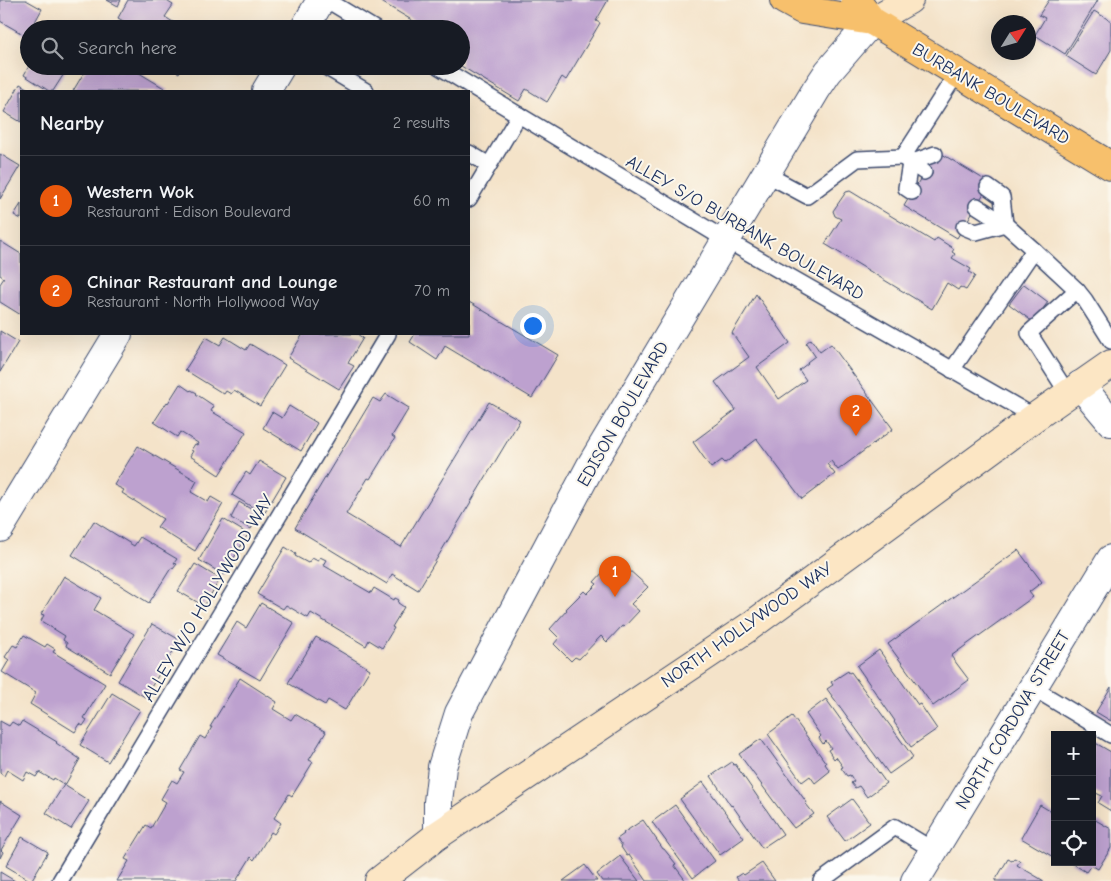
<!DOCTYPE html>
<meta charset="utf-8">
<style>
:root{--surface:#171b24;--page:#242831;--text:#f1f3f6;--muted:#9ea1a6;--line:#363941;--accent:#ea580c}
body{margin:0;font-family:"Comic Neue",sans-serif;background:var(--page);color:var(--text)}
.controls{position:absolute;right:15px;bottom:15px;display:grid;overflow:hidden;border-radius:0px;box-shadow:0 5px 20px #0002}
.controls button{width:45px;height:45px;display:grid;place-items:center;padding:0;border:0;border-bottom:1px solid var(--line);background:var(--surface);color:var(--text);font:25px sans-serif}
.compass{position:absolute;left:991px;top:15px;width:45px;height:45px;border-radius:50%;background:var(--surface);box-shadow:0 5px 20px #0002;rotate:53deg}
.you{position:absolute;left:532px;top:325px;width:18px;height:18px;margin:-12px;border:4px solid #fff;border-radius:50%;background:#1a73e8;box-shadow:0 0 0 8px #1a73e833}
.badge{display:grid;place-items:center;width:32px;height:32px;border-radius:50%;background:var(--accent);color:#fff;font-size:16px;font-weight:700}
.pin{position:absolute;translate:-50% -41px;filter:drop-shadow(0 1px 2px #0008)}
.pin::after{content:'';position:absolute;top:26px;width:18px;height:15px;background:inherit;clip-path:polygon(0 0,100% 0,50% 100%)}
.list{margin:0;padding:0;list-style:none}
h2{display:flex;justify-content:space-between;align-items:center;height:65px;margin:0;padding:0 20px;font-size:21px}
h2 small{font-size:16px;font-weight:400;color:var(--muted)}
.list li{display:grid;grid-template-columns:32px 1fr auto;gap:15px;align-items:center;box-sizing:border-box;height:90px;padding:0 20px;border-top:1px solid var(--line)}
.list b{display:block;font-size:19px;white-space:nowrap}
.list p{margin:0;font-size:16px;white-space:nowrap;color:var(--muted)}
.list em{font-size:16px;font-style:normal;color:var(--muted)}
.icon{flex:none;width:28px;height:28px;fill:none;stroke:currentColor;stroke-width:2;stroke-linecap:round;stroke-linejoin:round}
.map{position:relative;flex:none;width:1111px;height:881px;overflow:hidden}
.search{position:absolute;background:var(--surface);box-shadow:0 5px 20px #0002;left:20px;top:20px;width:450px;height:55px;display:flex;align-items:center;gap:12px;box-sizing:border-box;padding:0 18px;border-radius:28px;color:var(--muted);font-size:19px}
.panel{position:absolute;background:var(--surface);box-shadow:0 5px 20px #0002;left:20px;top:90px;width:450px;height:245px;border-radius:0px}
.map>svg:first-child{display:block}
</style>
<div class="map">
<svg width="1111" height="881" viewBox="0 0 1111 881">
<rect width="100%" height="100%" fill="#fbf7ec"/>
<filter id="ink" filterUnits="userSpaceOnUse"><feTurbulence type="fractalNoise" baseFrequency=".02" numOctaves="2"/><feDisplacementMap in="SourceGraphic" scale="10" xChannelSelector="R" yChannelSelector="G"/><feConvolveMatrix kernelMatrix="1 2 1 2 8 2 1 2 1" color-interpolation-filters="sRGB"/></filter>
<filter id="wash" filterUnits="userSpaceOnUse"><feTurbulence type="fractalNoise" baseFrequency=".0096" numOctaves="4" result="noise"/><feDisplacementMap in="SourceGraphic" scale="20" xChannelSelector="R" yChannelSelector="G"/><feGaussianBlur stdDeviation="1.12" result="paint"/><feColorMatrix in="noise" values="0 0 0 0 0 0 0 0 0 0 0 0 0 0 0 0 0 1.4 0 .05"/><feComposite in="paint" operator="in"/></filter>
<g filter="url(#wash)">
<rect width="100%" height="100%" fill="#f4e3c9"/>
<g id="blocks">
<g fill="#bda1cf">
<path d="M0,0H26L42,9L31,29H29V32L26,36L0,21Z"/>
<path d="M107,0H121L118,6Z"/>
<path d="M128,0H165L173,5L165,17L184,29H121L125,22L118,18Z"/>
<path d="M378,0H608L596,21L600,23L566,80L562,77L547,102L526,89L519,101L461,66V29H410L415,22Z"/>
<path d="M1049,0H1098L1065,54L1035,35L1045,18L1039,15Z"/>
<path d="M1094,11L1111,21V50L1096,75L1066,56Z"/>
<path d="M29,66H69L53,91H49L24,75Z"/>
<path d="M88,66H111L120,72L122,68L129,71L131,68L169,91H73Z"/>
<path d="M167,66H183L179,73Z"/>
<path d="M20,84L32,91H21V122L4,112Z"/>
<path d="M937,151L990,183L957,238L904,206Z"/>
<path d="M0,154L20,166L0,199Z"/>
<path d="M850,191L934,242L937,238L954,249L952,252L955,254L952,258L971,269L969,272L975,276L966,290L960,287L958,290L947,283L932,309L825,244L841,219L835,216L833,211L846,192Z"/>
<path d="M21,204V219L14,215Z"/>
<path d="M0,241L21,254V315L0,302V284L4,278L0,275Z"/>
<path d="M1024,284L1048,302L1033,322L1009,304Z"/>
<path d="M756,294L790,343L757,367L779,399L806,380L799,370L808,363L807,362L815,356L806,343L811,339L820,352L831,344L893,429L838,470L831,461L827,464L835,474L802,499L757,439L725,463L722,460L711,468L693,442L736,410L715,382L749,357L732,333Z"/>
<path d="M469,302L558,355L532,398L445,346L437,360L410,342L415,334H469Z"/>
<path d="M0,331L18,342L0,372Z"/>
<path d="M303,334H357L363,338L348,363L354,366L339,389L288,358Z"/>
<path d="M206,337L220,345L225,337L246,350L250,344L285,365L260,406L234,390L231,394L226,391L224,394L185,370Z"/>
<path d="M180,384L190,391L191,390L197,393L196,394L214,406L211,411L246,432L219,475L190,456L193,451L191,450L195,444L197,445L198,443L180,432L177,437L154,422L167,402L168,403Z"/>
<path d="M386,394L409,408L392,436L395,438L370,479L368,478L346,514L401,547L489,402L520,420L418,590L392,574L387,584L295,528L373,398L380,402Z"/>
<path d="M289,406L317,423L301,451L263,428L272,412L282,418Z"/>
<path d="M138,446L197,481L191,492L208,502L211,497L223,504L195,551L157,527L163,519L122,493L124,490L114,485Z"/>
<path d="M259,461L286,477L264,514L232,495L246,472L250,475Z"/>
<path d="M239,502L259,514L251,529L231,518Z"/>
<path d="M223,519L248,534L224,575L199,560Z"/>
<path d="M94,521L134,546L140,537L177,559L174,563L177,564L173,569L171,568L149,603L72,555Z"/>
<path d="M285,547L296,554L295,556L308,563L312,558L318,561L320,557L326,560L323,565L371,593L374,588L394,600L395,598L399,600L398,603L404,607L392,627L394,628L382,648L369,640L366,646L311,613L308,618L286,605L283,609L257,594Z"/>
<path d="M1018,550L1042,582L1029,592L1033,597L951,656L969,680L933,706L888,644Z"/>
<path d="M195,564L220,579L204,606L178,591Z"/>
<path d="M615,565L624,574L628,569L648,587L631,604L639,611L624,627L622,626L607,642L601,636L579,659L575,657L571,661L554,644L559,638L550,629L567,610L566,609L584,591L587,594L597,584L594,582L604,571L607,574Z"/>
<path d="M64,576L101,598L94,610L134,634L110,673L66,646L67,643L63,640L65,636L41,621L44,615L41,614Z"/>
<path d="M261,603L294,623L260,680L217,655L237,622L246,628Z"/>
<path d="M152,624L180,640L145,697L118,681Z"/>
<path d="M24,635L45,647L47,644L55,649L53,652L105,684L84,718L87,720L83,726L80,724L75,732L30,704L36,693L2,672L9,660L5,657L13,645L17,647Z"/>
<path d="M316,637L370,669L345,710L328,700L325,705L288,683Z"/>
<path d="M879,650L918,705L920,704L937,729L911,747L894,722L895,721L857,666Z"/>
<path d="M848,671L849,673L851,672L913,757L889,774L827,689L833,685L831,682Z"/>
<path d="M240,678L277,702L273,709L291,720L295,714L326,732L309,760L313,762L292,796L289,794L274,818L281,823L274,834L271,832L254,860L251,857L236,881H117L129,861L125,859L146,825L151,828L166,802L161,799L172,780L177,783L184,772L180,770L200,736L205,739L212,727H210Z"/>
<path d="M1111,687V721L1096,712Z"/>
<path d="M112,693L140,710L108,762L80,745Z"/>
<path d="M826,699L886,783L867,797L859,786L855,788L851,783L854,781L850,775L847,776L841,768L843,767L836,757L834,759L828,750L831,748L826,741L823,744L819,738L821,736L806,714Z"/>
<path d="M792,716L826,763L825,764L830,771L815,783L810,776L802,782L768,734Z"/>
<path d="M0,721L9,726L12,722L19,726L22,721L57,742L56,743L80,759L65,785L54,778L53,780L39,772L36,777L27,772L23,780L7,770L4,776L0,773Z"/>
<path d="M761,739L807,803L806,804L814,814L794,828L786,818L739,754Z"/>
<path d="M1092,741L1111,752V811L1098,803L1102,796L1092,791Z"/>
<path d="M732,762L733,765L735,764L783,834L762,848L732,805L731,806L711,776Z"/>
<path d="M703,782L744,838L720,855L680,799Z"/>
<path d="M64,785L89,801L71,829L46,813Z"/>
<path d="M852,799L870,823L845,841L827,817Z"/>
<path d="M0,801L22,815L1,850L3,852L0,858Z"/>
<path d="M675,805L715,861L693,878L652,822Z"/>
<path d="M1040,805L1055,814V858L1021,838Z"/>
<path d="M1092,818L1111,829V848L1098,869L1091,865L1086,872L1070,862H1092Z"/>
<path d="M643,820L663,849H664L676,864L674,865L686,881H647L629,855L627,856L621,847L622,846L617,839L624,834L623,833Z"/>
<path d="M22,837L48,852L31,881L6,866Z"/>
<path d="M620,856L639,881H602L597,874Z"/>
<path d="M1014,858L1020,861L1017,865L1044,881H995L1008,859L1012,861Z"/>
<path d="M762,863L775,881H739L736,877L742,873L744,875Z"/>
<path d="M585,865L597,881H563Z"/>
<path d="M0,872L15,881H0Z"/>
</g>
</g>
</g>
<g filter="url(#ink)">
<use href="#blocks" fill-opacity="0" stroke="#3c4a6e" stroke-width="1"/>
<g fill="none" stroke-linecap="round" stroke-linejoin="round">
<g stroke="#3c4a6e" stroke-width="18">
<g id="service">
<path d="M327,0L375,29"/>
<path d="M324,66L366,91"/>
<path d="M438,66L726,240L1035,417"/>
<path d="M469,153L489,165"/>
<path d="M924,172L910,163L903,157L957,73"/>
<path d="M766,174L807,196L857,159L903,157"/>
<path d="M912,192L906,188L910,163L935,154"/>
<path d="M469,199L519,115"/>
<path d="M977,206L1005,224L1034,250L1077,290L1085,300L1111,341"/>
<path d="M964,227L976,232L1005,224L1002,197L988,187"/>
<path d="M952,370L1034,250"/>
<path d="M1068,394L1029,333L1077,290"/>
<path d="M1033,688L1111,735"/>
<path d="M60,881L388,334"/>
<path d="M821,881L895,827L933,850"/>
</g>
</g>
<g stroke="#3c4a6e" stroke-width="30">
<g id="minor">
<path d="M304,29L321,0"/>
<path d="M266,91L281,66"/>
<path d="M1080,385L1111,422"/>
<path d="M0,528L118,334"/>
<path d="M438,835V802L442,767L459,713L590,467L816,90L828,72L872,21"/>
<path d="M915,881L1111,559"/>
</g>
</g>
<g stroke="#3c4a6e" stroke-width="30">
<g id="secondary">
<path d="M872,21L909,0"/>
<path d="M379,881L438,835L749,627L1035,417L1111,364"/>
</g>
</g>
<g stroke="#3c4a6e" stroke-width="30">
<g id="primary">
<path d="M784,0L802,10L872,21"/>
<path d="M856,0L872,21L1111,166"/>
</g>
</g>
<use href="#service" stroke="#fff" stroke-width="15"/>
<use href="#minor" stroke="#fff" stroke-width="28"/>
<use href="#secondary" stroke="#fce6c4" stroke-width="28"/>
<use href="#primary" stroke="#f7c06c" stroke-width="28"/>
</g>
</g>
<g text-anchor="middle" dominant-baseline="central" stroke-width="4" stroke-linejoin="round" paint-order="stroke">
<g font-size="18" fill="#1b2f5e" stroke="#fbf7ec">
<text transform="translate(991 94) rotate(31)">BURBANK BOULEVARD</text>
<text transform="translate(745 228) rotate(30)">ALLEY S/O BURBANK BOULEVARD</text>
<text transform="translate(623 414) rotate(-60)">EDISON BOULEVARD</text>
<text transform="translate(208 598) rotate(-59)">ALLEY W/O HOLLYWOOD WAY</text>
<text transform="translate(747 625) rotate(-35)">NORTH HOLLYWOOD WAY</text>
<text transform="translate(1013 720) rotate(-59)">NORTH CORDOVA STREET</text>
</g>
</g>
</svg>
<div class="controls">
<button>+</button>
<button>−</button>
<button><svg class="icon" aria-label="locate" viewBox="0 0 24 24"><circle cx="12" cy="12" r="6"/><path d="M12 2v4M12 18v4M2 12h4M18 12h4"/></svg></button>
</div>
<svg class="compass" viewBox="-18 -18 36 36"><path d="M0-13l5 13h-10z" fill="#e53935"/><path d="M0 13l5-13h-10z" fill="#9ea1a6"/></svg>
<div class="you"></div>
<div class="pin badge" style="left:615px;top:597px">1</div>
<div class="pin badge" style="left:856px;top:436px">2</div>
<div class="search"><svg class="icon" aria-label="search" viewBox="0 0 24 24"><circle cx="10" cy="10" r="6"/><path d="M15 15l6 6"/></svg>Search here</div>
<section class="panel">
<h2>Nearby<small>2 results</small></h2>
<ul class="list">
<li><span class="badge">1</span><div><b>Western Wok</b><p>Restaurant · Edison Boulevard</p></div><em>60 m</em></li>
<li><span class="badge">2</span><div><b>Chinar Restaurant and Lounge</b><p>Restaurant · North Hollywood Way</p></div><em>70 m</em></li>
</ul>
</section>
</div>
